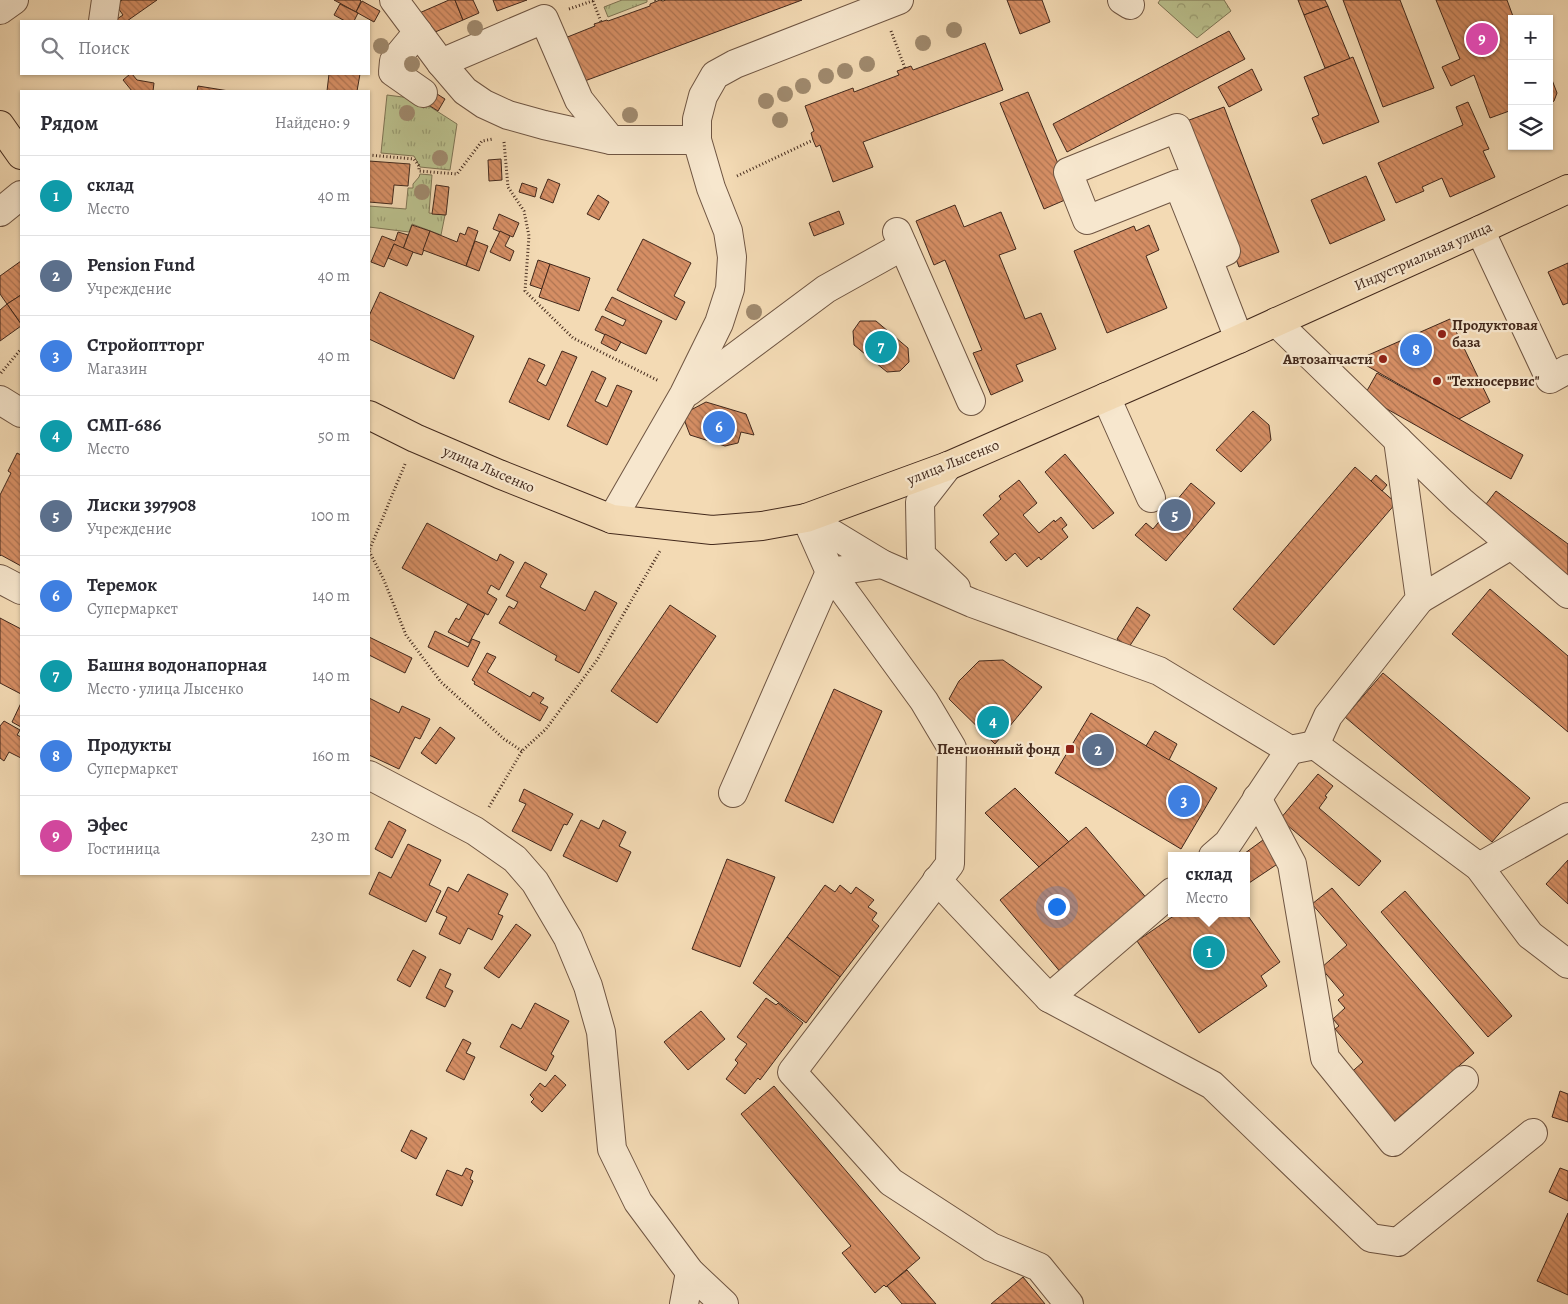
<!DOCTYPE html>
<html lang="ru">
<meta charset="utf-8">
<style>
:root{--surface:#fff;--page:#f7f7f7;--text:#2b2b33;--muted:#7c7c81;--line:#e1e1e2;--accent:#8f2418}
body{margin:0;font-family:Alegreya,serif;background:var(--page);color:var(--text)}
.controls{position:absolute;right:15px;top:15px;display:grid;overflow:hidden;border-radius:0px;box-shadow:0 1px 4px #0004}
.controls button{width:45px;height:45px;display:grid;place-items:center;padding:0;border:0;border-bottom:1px solid var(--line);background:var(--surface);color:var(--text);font:25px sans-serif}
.you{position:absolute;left:1056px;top:906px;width:18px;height:18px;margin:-12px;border:4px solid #fff;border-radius:50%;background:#1a73e8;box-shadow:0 0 0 8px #1a73e833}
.badge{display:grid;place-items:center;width:32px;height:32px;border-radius:50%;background:var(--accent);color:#fff;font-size:16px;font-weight:700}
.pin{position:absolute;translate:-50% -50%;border:2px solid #fff;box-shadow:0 1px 5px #0006}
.popup{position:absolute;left:1168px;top:852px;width:82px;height:65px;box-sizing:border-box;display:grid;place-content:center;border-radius:0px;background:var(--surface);filter:drop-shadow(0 1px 4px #0005);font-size:16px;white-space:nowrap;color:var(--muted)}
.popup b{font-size:19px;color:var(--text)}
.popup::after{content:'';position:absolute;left:50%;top:100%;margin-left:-10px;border:10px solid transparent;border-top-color:var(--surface)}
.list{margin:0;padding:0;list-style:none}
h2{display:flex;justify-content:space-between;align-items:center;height:65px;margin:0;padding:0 20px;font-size:21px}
h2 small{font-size:16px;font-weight:400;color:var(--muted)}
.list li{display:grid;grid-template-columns:32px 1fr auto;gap:15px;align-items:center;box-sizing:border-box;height:80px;padding:0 20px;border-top:1px solid var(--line)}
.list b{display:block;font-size:19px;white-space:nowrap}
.list p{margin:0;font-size:16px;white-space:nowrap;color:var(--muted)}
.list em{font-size:16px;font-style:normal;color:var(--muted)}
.icon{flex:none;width:28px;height:28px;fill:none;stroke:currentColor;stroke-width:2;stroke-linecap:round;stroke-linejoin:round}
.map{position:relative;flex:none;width:1568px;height:1304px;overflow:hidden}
.search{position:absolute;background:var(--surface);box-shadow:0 1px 4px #0004;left:20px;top:20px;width:350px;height:55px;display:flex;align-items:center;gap:12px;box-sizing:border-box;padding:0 18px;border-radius:0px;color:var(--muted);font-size:19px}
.panel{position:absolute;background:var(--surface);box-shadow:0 1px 4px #0004;left:20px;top:90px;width:350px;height:785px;border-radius:0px}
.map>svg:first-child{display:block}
</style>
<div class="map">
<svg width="1568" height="1304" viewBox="0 0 1568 1304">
<defs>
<pattern id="grass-tufts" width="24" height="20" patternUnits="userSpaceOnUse" patternTransform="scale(1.25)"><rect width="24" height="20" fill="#bac08d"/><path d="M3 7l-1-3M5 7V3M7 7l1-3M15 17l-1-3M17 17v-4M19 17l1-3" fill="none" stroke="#999c72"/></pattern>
<pattern id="forest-crowns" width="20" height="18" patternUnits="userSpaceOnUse" patternTransform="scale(1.25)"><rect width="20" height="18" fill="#bac08d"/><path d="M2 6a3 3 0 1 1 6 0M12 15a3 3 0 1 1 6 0" fill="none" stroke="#999c72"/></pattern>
<pattern id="building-back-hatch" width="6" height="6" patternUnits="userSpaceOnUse" patternTransform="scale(1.25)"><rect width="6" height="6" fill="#d58e64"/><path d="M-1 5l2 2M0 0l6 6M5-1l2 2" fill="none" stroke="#ae7452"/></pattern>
</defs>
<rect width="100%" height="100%" fill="#f3dab4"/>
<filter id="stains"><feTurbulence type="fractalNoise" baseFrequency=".004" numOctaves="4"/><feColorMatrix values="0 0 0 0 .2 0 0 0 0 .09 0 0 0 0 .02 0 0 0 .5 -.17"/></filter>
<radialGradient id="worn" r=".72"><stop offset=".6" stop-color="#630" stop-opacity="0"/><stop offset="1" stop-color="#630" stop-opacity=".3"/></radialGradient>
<g fill="url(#grass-tufts)" stroke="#7e7454">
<path d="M622,0H647V2L608,17L604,7Z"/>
<path d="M387,95L418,99L457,124L450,170L420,167L414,156L381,153Z"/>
<path d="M420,174L432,175L429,213L445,215L441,235L412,224L409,232L369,227V206L406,209L408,188H413V184L419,177Z"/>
</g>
<path fill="url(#forest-crowns)" stroke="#7e7454" d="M1160,0H1224L1231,11L1197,38L1158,3Z"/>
<g fill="url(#building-back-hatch)" stroke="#43291c">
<path d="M122,0H157L127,21H114L123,15L116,5Z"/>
<path d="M334,0H360L361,1L356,12Z"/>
<path d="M449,0H455L463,20L426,36L417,14Z"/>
<path d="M455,0H473L479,13L463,20Z"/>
<path d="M493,0H527L497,11Z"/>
<path d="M660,0L663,1L666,0H802L582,82L565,38L595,26L594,24L607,20L608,21L650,6V4Z"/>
<path d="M1007,0H1042L1050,22L1020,34Z"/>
<path d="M1298,0H1325L1328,6L1304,15Z"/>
<path d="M1343,0H1400L1434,88L1383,107Z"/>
<path d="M1436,0H1507L1514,19H1512V110L1490,118L1474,75L1451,86L1442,67L1460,59Z"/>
<path d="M362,1L380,11L374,22L356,12Z"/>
<path d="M340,4L358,13L354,21H345L334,15Z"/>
<path d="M1328,6L1350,59L1325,68L1304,15Z"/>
<path d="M1229,31L1245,59L1067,152L1053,124Z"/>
<path d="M985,43L1003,90L863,142L873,167L833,182L820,145L816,147L813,140L811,133L814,131L805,106L853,88L854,92L899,75L897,71L911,66L913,70Z"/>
<path d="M1353,57L1379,122L1323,144L1312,118L1319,115L1304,77Z"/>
<path d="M1252,69L1262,90L1229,107L1218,87Z"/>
<path d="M1549,72L1557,93L1554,101L1549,104Z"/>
<path d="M130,74H132L137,80L154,83L153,91H132L123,80Z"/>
<path d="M329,74H360L357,91H327Z"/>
<path d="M198,86L229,91H197Z"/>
<path d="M426,87L445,99L438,111L419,99Z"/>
<path d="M1028,92L1072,197L1044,209L1000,103Z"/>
<path d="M1468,102L1489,149L1483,151L1495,177L1450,197L1442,178L1422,187L1424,191L1396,203L1378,163L1463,125L1456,107Z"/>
<path d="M1224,107L1279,252L1239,267L1184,122Z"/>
<path d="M501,159L502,180L489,181L488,160Z"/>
<path d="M369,161L410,164L408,186L394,185L392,204L369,202Z"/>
<path d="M1366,176L1385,220L1330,244L1311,200Z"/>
<path d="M548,179L560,184L553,203L540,198Z"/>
<path d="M522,183L537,188L535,197L519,192Z"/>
<path d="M436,185L449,187L446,215L432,214Z"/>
<path d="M598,195L609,202L599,220L587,214Z"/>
<path d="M955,205L964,227L1001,212L1016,249L999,255L1025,319L1041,313L1056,349L1016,365L1023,381L991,395L973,353L982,350L945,260L934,265L916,221Z"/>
<path d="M839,211L844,224L814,236L809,223Z"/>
<path d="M499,214L519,223L513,237L493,229Z"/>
<path d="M412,225L430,231L422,255L403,249Z"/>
<path d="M1149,225L1159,250L1146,256L1167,308L1107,333L1074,251L1134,226L1136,231Z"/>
<path d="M468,227L478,231L466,266L423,250L430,231L457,242L460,233L465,235Z"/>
<path d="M500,231L510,236L505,246L514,251L510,261L490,252Z"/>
<path d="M398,232L408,235L403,249L394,244L384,267L371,262L382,236L395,241Z"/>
<path d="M643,239L691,263L674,296L685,302L676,320L617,290Z"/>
<path d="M475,241L488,246L479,271L466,266Z"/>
<path d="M394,244L413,252L407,266L388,258Z"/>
<path d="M538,260L550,264L542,289L530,285Z"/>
<path d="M21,261V295L7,304L0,294V276Z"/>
<path d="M1568,263V303L1563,305L1548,272Z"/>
<path d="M550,264L590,278L579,311L539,297Z"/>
<path d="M380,292L474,336L454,379L369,339V316Z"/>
<path d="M21,295V324L7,304Z"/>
<path d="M612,297L662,321L646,354L595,330L602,316L623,326L626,320L605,310Z"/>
<path d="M7,304L21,324V326L0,341V310Z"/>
<path d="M1450,319L1490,402L1459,419L1357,360Z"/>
<path d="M860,321H876L908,348L909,362L900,371L887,372L854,345L853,331Z"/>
<path d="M605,334L621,342L616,351L601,343Z"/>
<path d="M562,351L577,357L549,420L509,402L529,358L545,365L537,381L546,386Z"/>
<path d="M592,371L606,378L595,401L607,407L617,385L632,391L607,445L567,426Z"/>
<path d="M1377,373L1523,455L1511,479L1364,396Z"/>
<path d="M706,402L746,414L754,435L741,432L738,443L725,446L690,435L685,422L687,412Z"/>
<path d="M1253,411L1269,425L1271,440L1241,472L1216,450Z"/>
<path d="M17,453L21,455V566L1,555L0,556V495L11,473L8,471Z"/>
<path d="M1065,454L1114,513L1093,529L1045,472Z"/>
<path d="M1355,467L1396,503L1274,645L1233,609Z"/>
<path d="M1376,475L1387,485L1382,491L1371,481Z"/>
<path d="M1019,480L1037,503L1023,515L1039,533L1054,520L1055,522L1061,517L1067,525L1062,529L1068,537L1041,560L1039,557L1027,567L1015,553L1006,561L990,542L999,534L983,515L1001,499L999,496Z"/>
<path d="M1191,483L1215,503L1166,561L1135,535L1146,523L1153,529Z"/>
<path d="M1496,491L1568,544V577L1480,512Z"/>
<path d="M427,523L497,561L500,554L514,562L499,590L491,585L487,593L497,599L488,615L402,568Z"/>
<path d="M525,562L547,574L540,587L585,611L595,591L617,603L579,673L555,660L557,656L499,623L509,606L514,609L518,602L506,596Z"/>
<path d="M1490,589L1568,656V732L1452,634Z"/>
<path d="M468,604L485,614L469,643L448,632L456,618L459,620Z"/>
<path d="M670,605L716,636L657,723L611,691Z"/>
<path d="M1137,607L1150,615L1129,647L1117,639Z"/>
<path d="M0,618L21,629V694L0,683Z"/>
<path d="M435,631L468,647L472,639L480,642L468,667L428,647Z"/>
<path d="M369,637L412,658L405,673L369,655Z"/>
<path d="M487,653L496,657L487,672L530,697L533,692L544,698L540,703L548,707L540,721L474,684L475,682L472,680Z"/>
<path d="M1003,660L1042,687L995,744L949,699L959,681L979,661Z"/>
<path d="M1383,673L1530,798L1492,842L1345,717Z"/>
<path d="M834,689L882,711L833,823L785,801Z"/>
<path d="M369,698L399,713L402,706L430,719L420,739L415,737L399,769L369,755Z"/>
<path d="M21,703V727L12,722Z"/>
<path d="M1091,713L1217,788L1181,849L1055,773Z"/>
<path d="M4,721L20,730L17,735L21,737V758L9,752L4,761L0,758V726Z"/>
<path d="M440,727L455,738L436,764L421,753Z"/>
<path d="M1155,731L1177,744L1169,760L1146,746Z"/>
<path d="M1318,774L1333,786L1325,796L1327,797L1319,808L1381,861L1359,886L1280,819Z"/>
<path d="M1015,788L1069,842L1039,867L985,813Z"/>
<path d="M524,789L573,814L567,825L564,824L551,851L512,831L526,804L519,801Z"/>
<path d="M581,820L599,829L603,820L626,832L619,846L631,852L617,882L563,856Z"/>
<path d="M389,821L406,830L392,858L375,849Z"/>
<path d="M1086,827L1149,901L1062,974L1000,900Z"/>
<path d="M1263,840L1279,863L1246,885V856H1241Z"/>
<path d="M408,844L441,860L429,885L441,891L426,922L369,894L379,872L391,878Z"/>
<path d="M727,859L775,877L740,967L692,949Z"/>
<path d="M1568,860V904L1546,884Z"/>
<path d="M468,874L508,894L498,914L503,916L492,940L468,928L460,944L439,934L447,917L436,912L448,887L458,892Z"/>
<path d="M825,885L835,892L840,885L851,894L856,887L874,900L868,907L877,913L872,920L879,926L840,977L787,937Z"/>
<path d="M1332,888L1474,1053L1390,1125L1347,1076L1363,1062L1335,1029L1339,1026L1333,1019L1345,1008L1338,1000L1344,995L1321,968L1347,945L1312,904Z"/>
<path d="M1405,891L1512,1016L1488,1037L1381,912Z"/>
<path d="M1178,913H1246L1280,962L1261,976L1267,986L1199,1033L1137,941Z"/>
<path d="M516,924L531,935L499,978L484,968Z"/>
<path d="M787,937L840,977L806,1023L753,983Z"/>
<path d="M413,950L426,957L410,987L397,980Z"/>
<path d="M440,969L451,974L445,987L453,991L445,1007L426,998Z"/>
<path d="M766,998L776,1005L778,1003L803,1023L760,1080L758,1078L745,1094L726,1079L738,1063L735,1060L747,1044L737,1037Z"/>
<path d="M535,1003L569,1021L551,1054L554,1056L546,1071L500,1047L512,1024L521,1029Z"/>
<path d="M701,1011L725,1039L688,1070L664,1042Z"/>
<path d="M463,1039L471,1043L466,1053L475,1057L464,1080L446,1071Z"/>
<path d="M555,1075L566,1085L542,1112L531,1102L534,1099L530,1095L540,1083L545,1087Z"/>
<path d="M774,1086L920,1258L886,1287L884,1285L875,1293L842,1253L851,1246L741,1114Z"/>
<path d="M1560,1091L1568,1094V1122L1552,1117Z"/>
<path d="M411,1130L427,1138L416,1159L401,1151Z"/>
<path d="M466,1168L473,1171L470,1179L473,1181L462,1206L436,1195L447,1170L462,1176Z"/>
<path d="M1560,1168L1568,1171V1201L1549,1192Z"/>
<path d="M1568,1213V1295L1537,1281Z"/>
<path d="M907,1270L936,1304H902L887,1286Z"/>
<path d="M1023,1277L1045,1304H991Z"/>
</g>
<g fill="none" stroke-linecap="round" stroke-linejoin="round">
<g stroke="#6f5542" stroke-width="30">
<g id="minor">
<path d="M394,0L441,63L465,91L484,104L508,115L544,125L611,140H697"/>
<path d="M1122,0L1130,5"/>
<path d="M0,10L14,0"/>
<path d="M103,21L106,0"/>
<path d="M418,32L394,61L393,72L423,93"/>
<path d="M441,63L544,19L579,100L611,140"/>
<path d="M0,212L21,195"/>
<path d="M1480,230L1550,379L1568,369"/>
<path d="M897,232L971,401"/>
<path d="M1208,259L1178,184L1087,220L1068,172L1177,128L1226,251L1208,259L1239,339"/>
<path d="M1276,322L1461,501L1568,594"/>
<path d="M688,392L826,289L903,246"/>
<path d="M1106,397L1151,498"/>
<path d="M0,400L21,413"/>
<path d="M948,466L920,502L921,555L956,588"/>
<path d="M806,518L830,572L924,701L952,748L950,864L792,1072L891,1182L991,1247L1039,1267L1069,1304"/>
<path d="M806,518L882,564L972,603L1159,671L1290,750L1315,745L1479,867L1530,935L1568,964"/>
<path d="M612,519L684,394L719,323L730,289L732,257L728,231L711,188L697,140V119L703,96L715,75L735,64L899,0"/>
<path d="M0,579L21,590"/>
<path d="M1420,599L1511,545"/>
<path d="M1315,745L1328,716L1420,599L1398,440"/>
<path d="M369,775L475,831L515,859L535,882L568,938L588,986L601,1032L612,1149L638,1202L690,1272L724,1304"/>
<path d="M733,793L830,572L882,564"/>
<path d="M1257,798L1292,864L1325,1058L1393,1142L1464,1080"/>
<path d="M1213,856L1228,843L1290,750"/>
<path d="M1479,867L1568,817"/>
<path d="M937,880L1049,998L1172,892"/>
<path d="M1049,998L1212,1085L1371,1238L1398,1242L1533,1133"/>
<path d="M684,1304L690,1272"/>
</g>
</g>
<g stroke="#43291c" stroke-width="30">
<g id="major">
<path d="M0,125L21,155"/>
<path d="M369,415L415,438L499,474L612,519L712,530L762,526L806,518L948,466L1239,339L1480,230L1568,189"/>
</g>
</g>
<g stroke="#43291c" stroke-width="3" stroke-dasharray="1 2.5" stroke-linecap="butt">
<path d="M655,0L656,1"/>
<path d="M593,1L601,22"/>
<path d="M569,9L595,0"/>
<path d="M891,31L905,68"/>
<path d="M504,142L508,187L524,211L529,236L525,291L573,338L659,381"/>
<path d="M369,155L414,159L419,166V171L457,174L482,141L493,139"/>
<path d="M737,176L813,140"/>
<path d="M1,373L21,349"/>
<path d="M405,464L369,551L383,578L406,635L441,682L504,739L522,751"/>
<path d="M489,807L522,751L546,729L597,660L660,551"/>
</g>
<use href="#minor" stroke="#f7e7ce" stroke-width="28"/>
<use href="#major" stroke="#f3dab4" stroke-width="28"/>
</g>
<g fill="#9f896d">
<circle cx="475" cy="28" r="8"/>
<circle cx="954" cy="30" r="8"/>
<circle cx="923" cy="43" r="8"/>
<circle cx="381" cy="46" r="8"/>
<circle cx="412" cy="64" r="8"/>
<circle cx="867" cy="64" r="8"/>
<circle cx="845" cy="71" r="8"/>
<circle cx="826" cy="76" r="8"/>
<circle cx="803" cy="86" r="8"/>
<circle cx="785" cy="94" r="8"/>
<circle cx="766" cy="101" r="8"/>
<circle cx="407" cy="113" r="8"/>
<circle cx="630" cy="115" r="8"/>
<circle cx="780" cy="120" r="8"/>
<circle cx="440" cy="158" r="8"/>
<circle cx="422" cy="192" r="8"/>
<circle cx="754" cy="312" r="8"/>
</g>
<g fill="#8f2418" stroke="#f7e7ce" stroke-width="2">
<circle cx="1442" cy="334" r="5"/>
<circle cx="1383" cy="359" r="5"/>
<circle cx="1437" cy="381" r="5"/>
<rect x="1065" y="744" width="10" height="10" rx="2.5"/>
</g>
<g text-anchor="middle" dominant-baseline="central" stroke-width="4.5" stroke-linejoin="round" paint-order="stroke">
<g font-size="15" fill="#43291c" stroke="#f7e7ce">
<text transform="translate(1423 256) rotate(-24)">Индустриальная улица</text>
<text transform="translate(953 462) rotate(-22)">улица Лысенко</text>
<text transform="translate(489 469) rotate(23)">улица Лысенко</text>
</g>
<g font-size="15" font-weight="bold" fill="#43291c" stroke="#f7e7ce" text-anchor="start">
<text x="1452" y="325">Продуктовая<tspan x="1452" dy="17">база</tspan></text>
<text x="1373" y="359" text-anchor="end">Автозапчасти</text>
<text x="1447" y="381">"Техносервис"</text>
<text x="1060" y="749" text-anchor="end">Пенсионный фонд</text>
</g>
</g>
<rect width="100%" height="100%" filter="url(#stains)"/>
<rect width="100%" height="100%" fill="url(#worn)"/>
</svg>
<div class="controls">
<button>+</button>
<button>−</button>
<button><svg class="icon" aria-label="layers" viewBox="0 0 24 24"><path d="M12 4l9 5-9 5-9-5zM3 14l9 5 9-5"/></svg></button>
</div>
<div class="you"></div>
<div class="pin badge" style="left:1209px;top:952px;background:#0f9aa8">1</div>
<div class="popup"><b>склад</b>Место</div>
<div class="pin badge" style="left:1098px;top:750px;background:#5c6f8a">2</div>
<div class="pin badge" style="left:1184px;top:801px;background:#3f7fe0">3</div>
<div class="pin badge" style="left:993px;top:722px;background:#0f9aa8">4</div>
<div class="pin badge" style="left:1175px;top:515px;background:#5c6f8a">5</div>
<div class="pin badge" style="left:719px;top:427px;background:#3f7fe0">6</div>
<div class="pin badge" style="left:881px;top:347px;background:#0f9aa8">7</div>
<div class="pin badge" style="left:1416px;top:350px;background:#3f7fe0">8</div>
<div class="pin badge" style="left:1482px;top:39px;background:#d1479c">9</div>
<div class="search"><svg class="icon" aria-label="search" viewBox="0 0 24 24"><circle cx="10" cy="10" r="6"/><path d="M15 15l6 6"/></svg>Поиск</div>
<section class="panel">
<h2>Рядом<small>Найдено: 9</small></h2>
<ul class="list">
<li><span class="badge" style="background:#0f9aa8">1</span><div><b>склад</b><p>Место</p></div><em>40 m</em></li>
<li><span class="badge" style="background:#5c6f8a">2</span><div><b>Pension Fund</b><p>Учреждение</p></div><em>40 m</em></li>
<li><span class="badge" style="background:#3f7fe0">3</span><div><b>Стройоптторг</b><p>Магазин</p></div><em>40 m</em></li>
<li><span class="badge" style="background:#0f9aa8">4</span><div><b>СМП-686</b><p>Место</p></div><em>50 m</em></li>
<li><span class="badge" style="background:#5c6f8a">5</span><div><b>Лиски 397908</b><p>Учреждение</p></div><em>100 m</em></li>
<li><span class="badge" style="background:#3f7fe0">6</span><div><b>Теремок</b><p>Супермаркет</p></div><em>140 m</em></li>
<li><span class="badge" style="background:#0f9aa8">7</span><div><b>Башня водонапорная</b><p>Место · улица Лысенко</p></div><em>140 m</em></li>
<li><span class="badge" style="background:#3f7fe0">8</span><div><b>Продукты</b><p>Супермаркет</p></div><em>160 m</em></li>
<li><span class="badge" style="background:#d1479c">9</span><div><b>Эфес</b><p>Гостиница</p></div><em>230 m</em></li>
</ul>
</section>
</div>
